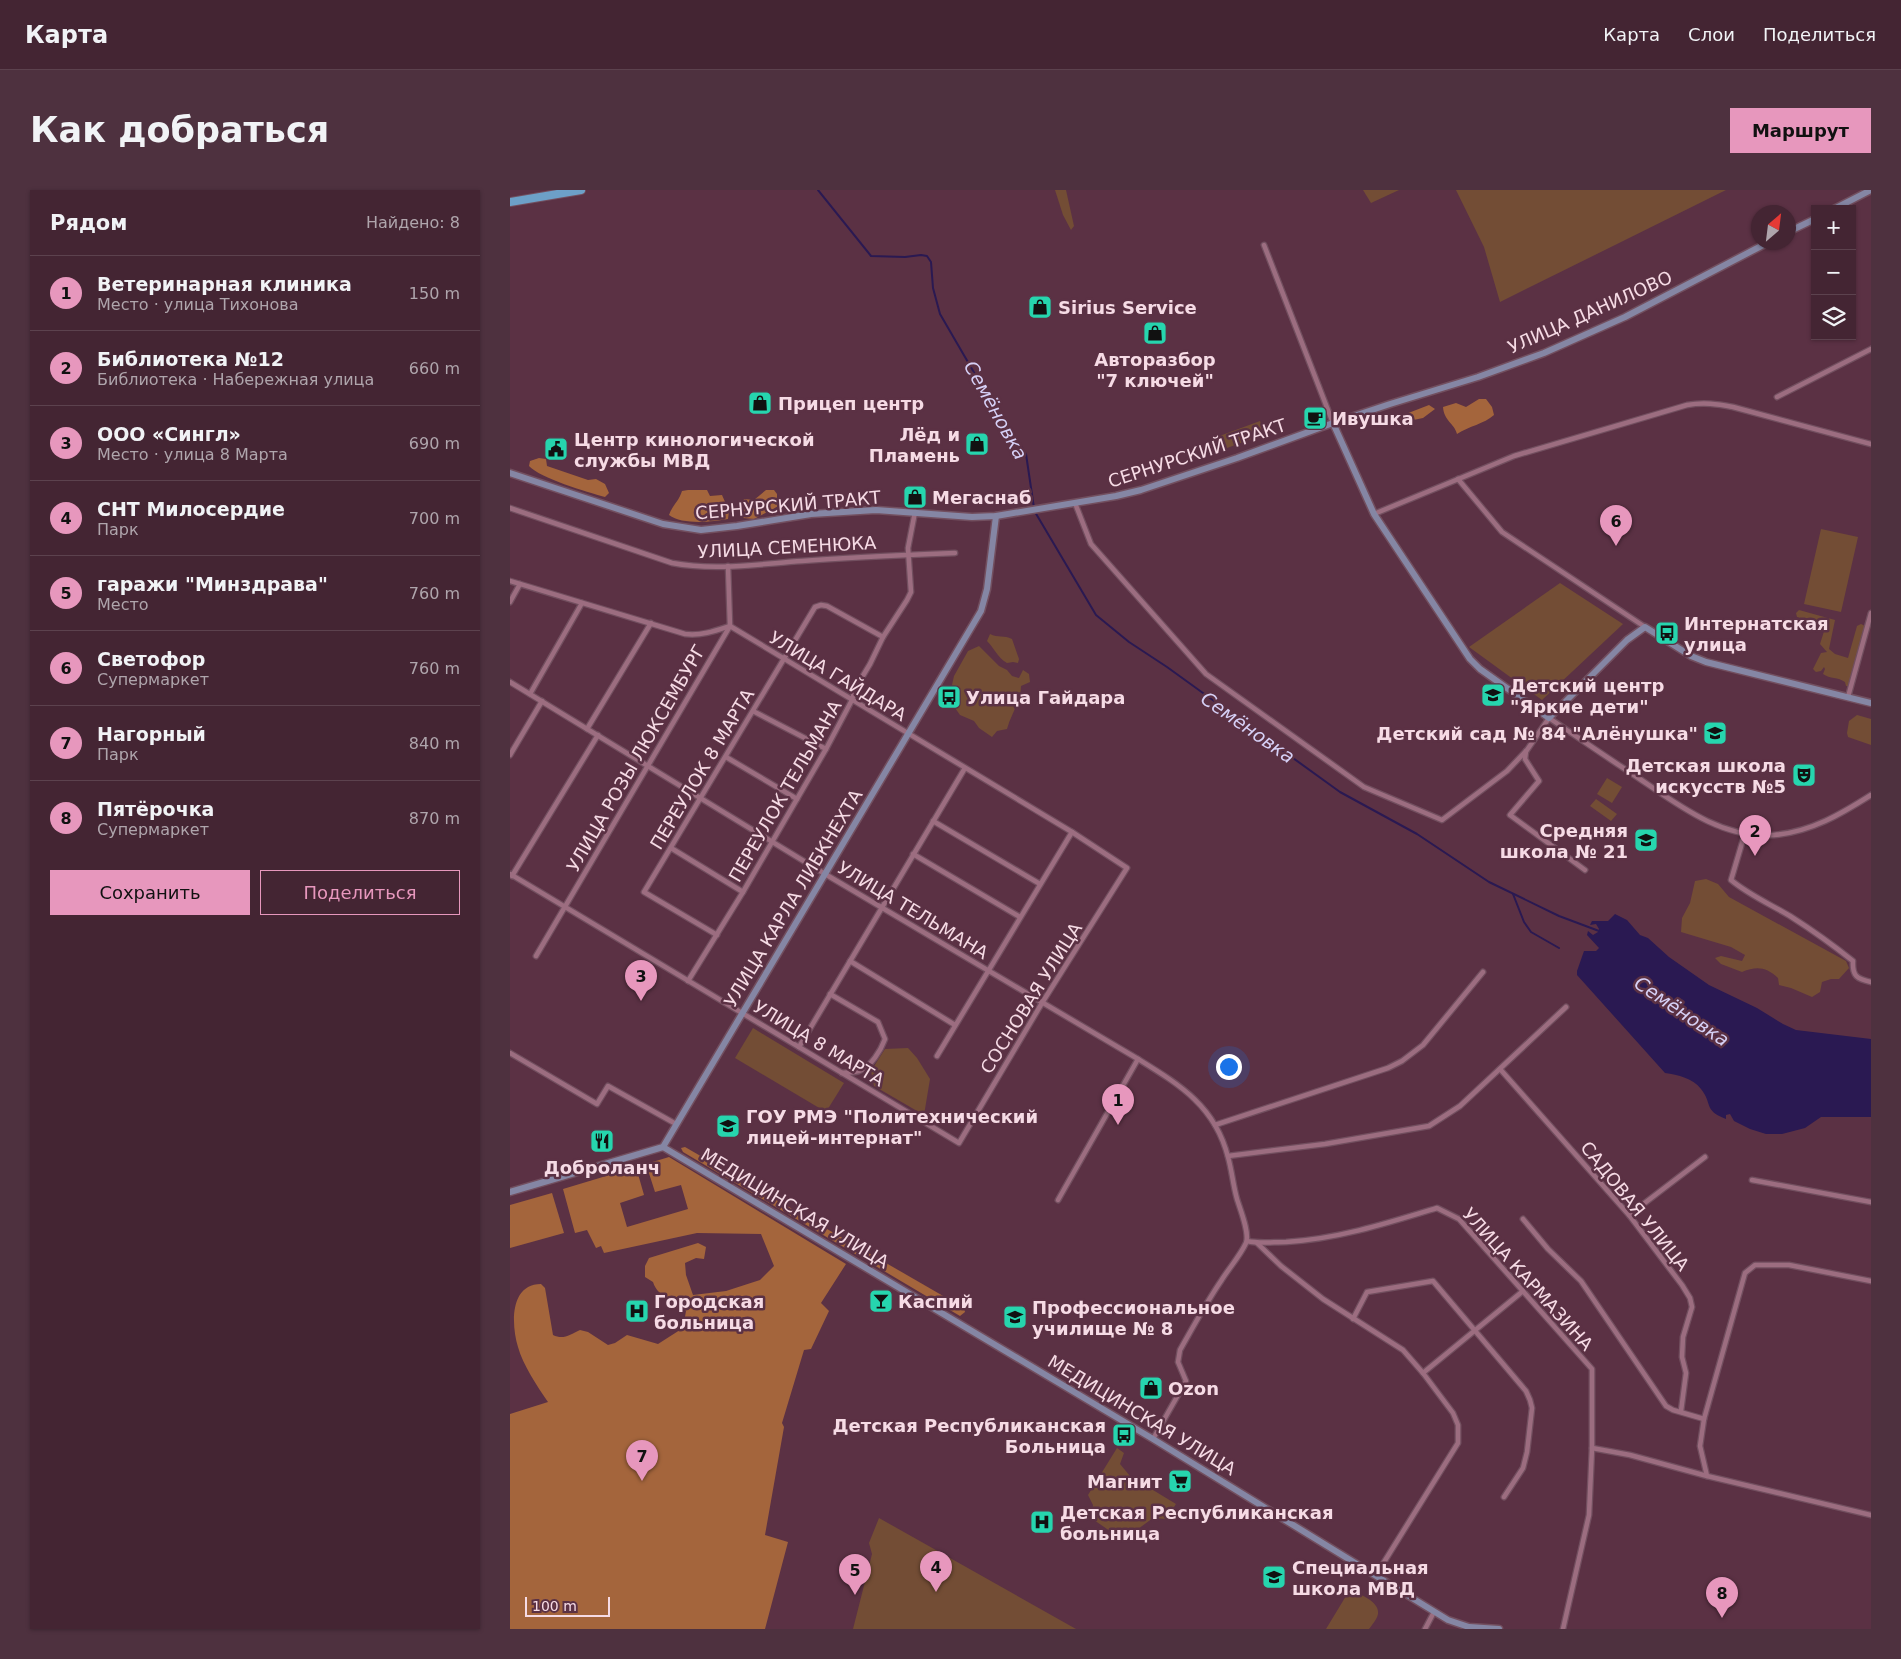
<!DOCTYPE html>
<html lang="ru">
<meta charset="utf-8">
<style>
:root{--surface:#442533;--page:#4e313f;--text:#f1f3f6;--muted:#afa5ac;--line:#5c424e;--accent:#e797bd}
body{margin:0;font-family:"DejaVu Sans",sans-serif;background:var(--page);color:var(--text)}
.controls{position:absolute;right:15px;top:15px;display:grid;overflow:hidden;border-radius:0px;box-shadow:0 1px 4px #0004}
.controls button{width:45px;height:45px;display:grid;place-items:center;padding:0;border:0;border-bottom:1px solid var(--line);background:var(--surface);color:var(--text);font:25px sans-serif}
.compass{position:absolute;left:1241px;top:15px;width:45px;height:45px;border-radius:50%;background:var(--surface);box-shadow:0 1px 4px #0004;rotate:28deg}
.scale{position:absolute;left:15px;bottom:12px;width:85px;box-sizing:border-box;padding-left:5px;border:2px solid #f6dbe5;border-top:0;font-size:14px;line-height:18px;white-space:nowrap;color:#f6dbe5;-webkit-text-stroke:4px #5b3144;paint-order:stroke}
.you{position:absolute;left:718px;top:876px;width:18px;height:18px;margin:-12px;border:4px solid #fff;border-radius:50%;background:#1a73e8;box-shadow:0 0 0 8px #1a73e833}
.badge{display:grid;place-items:center;width:32px;height:32px;border-radius:50%;background:var(--accent);color:#111;font-size:16px;font-weight:700}
.pin{position:absolute;translate:-50% -41px;filter:drop-shadow(0 1px 2px #0008)}
.pin::after{content:'';position:absolute;top:26px;width:18px;height:15px;background:inherit;clip-path:polygon(0 0,100% 0,50% 100%)}
.list{margin:0;padding:0;list-style:none}
h2{display:flex;justify-content:space-between;align-items:center;height:65px;margin:0;padding:0 20px;font-size:21px}
h2 small{font-size:16px;font-weight:400;color:var(--muted)}
.list li{display:grid;grid-template-columns:32px 1fr auto;gap:15px;align-items:center;box-sizing:border-box;height:75px;padding:0 20px;border-top:1px solid var(--line)}
.list b{display:block;font-size:19px;white-space:nowrap}
.list p{margin:0;font-size:16px;white-space:nowrap;color:var(--muted)}
.list em{font-size:16px;font-style:normal;color:var(--muted)}
.actions{display:flex;gap:10px;padding:15px 20px}
.actions a{flex:1;padding:11px 0;border:1px solid var(--accent);border-radius:0px;text-align:center;font-size:18px;color:var(--accent)}
.actions .main{background:var(--accent);color:#111}
.icon{flex:none;width:28px;height:28px;fill:none;stroke:currentColor;stroke-width:2;stroke-linecap:round;stroke-linejoin:round}
.map{position:relative;flex:none;width:1361px;height:1439px;overflow:hidden;border-radius:0px}
header{display:flex;align-items:center;gap:30px;box-sizing:border-box;height:70px;padding:0 25px;background:var(--surface);border-bottom:1px solid var(--line)}
header strong{font-size:24px}
nav{display:flex;gap:28px;margin-inline-start:auto;font-size:18px}
.intro{display:flex;align-items:center;justify-content:space-between;box-sizing:border-box;height:120px;padding:0 30px}
h1{margin:0;font-size:35px}
.button{padding:12px 22px;border-radius:0px;background:var(--accent);color:#111;font-size:18px;font-weight:700}
main{display:flex;gap:30px;padding:0 30px}
aside{flex:1;background:var(--surface);border-radius:0px;box-shadow:0 1px 4px #0004}
.map>svg:first-child{display:block}
</style>
<header>
<strong>Карта</strong>
<nav><a>Карта</a><a>Слои</a><a>Поделиться</a></nav>
</header>
<div class="intro"><h1>Как добраться</h1><a class="button">Маршрут</a></div>
<main>
<aside>
<h2>Рядом<small>Найдено: 8</small></h2>
<ul class="list">
<li><span class="badge">1</span><div><b>Ветеринарная клиника</b><p>Место · улица Тихонова</p></div><em>150 m</em></li>
<li><span class="badge">2</span><div><b>Библиотека №12</b><p>Библиотека · Набережная улица</p></div><em>660 m</em></li>
<li><span class="badge">3</span><div><b>ООО «Сингл»</b><p>Место · улица 8 Марта</p></div><em>690 m</em></li>
<li><span class="badge">4</span><div><b>СНТ Милосердие</b><p>Парк</p></div><em>700 m</em></li>
<li><span class="badge">5</span><div><b>гаражи &quot;Минздрава&quot;</b><p>Место</p></div><em>760 m</em></li>
<li><span class="badge">6</span><div><b>Светофор</b><p>Супермаркет</p></div><em>760 m</em></li>
<li><span class="badge">7</span><div><b>Нагорный</b><p>Парк</p></div><em>840 m</em></li>
<li><span class="badge">8</span><div><b>Пятёрочка</b><p>Супермаркет</p></div><em>870 m</em></li>
</ul>
<div class="actions"><a class="main">Сохранить</a><a>Поделиться</a></div>
</aside>
<div class="map">
<svg width="1361" height="1439" viewBox="0 0 1361 1439">
<rect width="100%" height="100%" fill="#5b3144"/>
<g fill="#734d35">
<path d="M545,0H556L564,36L561,40L553,25Z"/>
<path d="M853,0H889L861,13Z"/>
<path d="M946,0H1216L990,112L974,57Z"/>
<path d="M750,231L755,244L709,261L704,248Z"/>
<path d="M1311,339L1348,347L1331,422L1294,414Z"/>
<path d="M1050,393L1113,434L1032,510L959,457Z"/>
<path d="M1289,420L1325,430L1319,459L1325,464L1338,468L1347,436L1351,434L1355,436L1338,496H1336L1335,492C1328,487 1320,489 1313,484L1315,479L1314,477L1311,481L1306,482L1303,479L1311,463L1317,462L1310,454L1316,435L1287,427L1286,423Z"/>
<path d="M480,444C488,448 494,445 502,449L509,469L508,473L503,472L497,473C487,467 485,459 477,451Z"/>
<path d="M469,456L489,476L497,480L502,486L509,488L513,480L519,484L520,492L511,496C511,511 501,524 497,539L487,541L482,547L469,538L464,531L450,525L443,515L446,505L442,495L444,486L458,461Z"/>
<path d="M1347,525L1361,529V555L1338,547L1337,543L1339,531Z"/>
<path d="M1097,588L1112,597L1102,613L1087,604Z"/>
<path d="M1086,609L1107,624L1101,631L1080,616Z"/>
<path d="M1196,689L1208,694L1219,707L1336,771L1339,778L1329,789H1321L1312,792L1310,802L1302,807L1281,798L1269,795L1268,788C1256,777 1247,776 1232,782L1211,774L1205,768L1211,766L1232,771L1235,765L1221,757L1171,742L1172,728L1180,713L1185,691Z"/>
<path d="M243,838L334,893L316,922L225,868Z"/>
<path d="M398,858L407,868L420,889L414,925L364,896L361,881L375,859Z"/>
<path d="M607,1258L614,1263L610,1274L620,1286L666,1314L656,1329L643,1328L613,1350L581,1328L583,1315L578,1305Z"/>
<path d="M369,1328L566,1439H343L362,1364L359,1353Z"/>
<path d="M844,1403C852,1404 870,1413 868,1424C867,1429 862,1435 859,1439H816L836,1406Z"/>
</g>
<g fill="#a4653c">
<path d="M969,209H976L982,217L984,225C974,234 959,236 947,244C944,233 934,231 933,217L946,213L956,217Z"/>
<path d="M919,215L925,219L913,228L889,233L888,227Z"/>
<path d="M29,268L36,269L37,276L78,290L86,289L95,294L99,303L95,307C77,302 30,288 19,276L20,271Z"/>
<path d="M178,300H197L200,306L212,305L219,321L218,329C202,332 172,335 159,325C162,316 169,311 172,301Z"/>
<path d="M256,300H264L267,304V317L244,329L233,328L230,320L234,309L244,310Z"/>
<path d="M175,957L454,1118L455,1122L450,1126L173,962L171,958Z"/>
<path d="M159,967L336,1074L311,1113L319,1121L301,1159L294,1160L272,1233L274,1237L255,1345L278,1352L255,1439H0V1224L38,1212C27,1196 13,1175 8,1157C1,1134 0,1094 31,1094L35,1098L43,1145C53,1150 60,1145 70,1140L78,1142L98,1155L105,1153L117,1145L148,1154L173,1138L176,1121C167,1108 148,1109 143,1092L135,1087V1076L139,1068L188,1053L196,1057L194,1069L186,1068L175,1073L176,1085L183,1105L216,1101L250,1090L264,1076L251,1044L187,1043L94,1063L91,1056L86,1058L77,1040L65,1043L53,999L126,977L134,1005L110,1013L117,1037L178,1019L171,995L145,1002L136,974Z"/>
<path d="M42,1003L54,1043L0,1058V1015Z"/>
</g>
<path fill="#2a1952" d="M1105,724L1117,730L1130,745L1138,748L1159,767L1199,795L1247,818L1273,834L1286,840L1361,849V927H1311L1295,938L1272,944H1256L1240,939L1224,931L1220,924L1216,925V929C1193,920 1203,914 1191,899C1183,888 1168,885 1155,883L1067,785V781L1074,761H1086L1089,758L1077,745L1078,741L1083,745L1088,742L1089,739L1086,734L1080,735L1082,731H1098Z"/>
<g fill="none" stroke-linecap="round" stroke-linejoin="round">
<g stroke="#2a1952" stroke-width="2">
<path d="M308,0L361,66L395,67L411,65L417,66L421,72L423,98L430,124L480,210L516,264L524,318"/>
<path d="M525,322L586,425L619,452L657,477L830,602L907,644L979,692L1049,726L1089,741"/>
<path d="M1003,704L1014,732L1021,742L1049,758"/>
</g>
<g stroke="#724f5f" stroke-width="7">
<g id="street">
<path d="M754,55L823,233"/>
<path d="M1267,207L1361,159"/>
<path d="M948,289L992,342L1135,437"/>
<path d="M565,313L581,354L696,484L854,597L932,630L997,581L1017,560L1039,528C1066,546 1093,565 1121,583C1163,611 1210,650 1264,645C1301,642 1331,624 1361,605"/>
<path d="M0,318L162,373C205,381 249,374 292,371C343,367 394,365 445,363"/>
<path d="M864,324L1004,266L1177,215C1194,212 1207,214 1223,217L1361,254"/>
<path d="M0,391L175,444C191,446 205,441 220,436L562,642L617,678L532,813L449,953L0,684"/>
<path d="M0,412L10,394"/>
<path d="M0,492L315,684L628,869C670,895 705,916 718,967C722,981 723,995 727,1009C730,1019 740,1043 736,1053C730,1066 719,1078 711,1091C696,1113 683,1137 670,1160L668,1172L676,1191L643,1249"/>
<path d="M20,504L72,413"/>
<path d="M1338,507L1361,423"/>
<path d="M243,521L316,559"/>
<path d="M77,539L141,433"/>
<path d="M1016,561L1015,569L1029,591L1000,625L1075,680"/>
<path d="M0,565L32,511"/>
<path d="M216,567L287,609"/>
<path d="M423,631L530,694"/>
<path d="M1235,643L1221,690C1239,705 1260,714 1280,726C1302,740 1323,755 1343,771C1342,786 1347,789 1361,792"/>
<path d="M161,658L233,702"/>
<path d="M403,664L510,727"/>
<path d="M2,686L88,545"/>
<path d="M207,745L134,702L305,417L311,415L317,416L373,447"/>
<path d="M26,766L220,436L218,376"/>
<path d="M340,771L445,835"/>
<path d="M178,791L233,702L316,559L342,510L345,499L360,474L373,447L397,410L401,402L398,358L405,322"/>
<path d="M320,804L368,832L375,849C371,860 361,877 349,881C344,883 337,882 332,883"/>
<path d="M289,857L455,578"/>
<path d="M0,863L87,914L98,896L166,934"/>
<path d="M427,866L562,642"/>
<path d="M990,879L1119,1025L1172,1095L1180,1108L1182,1117L1173,1147L1172,1167L1176,1183L1171,1221"/>
<path d="M705,935L878,878L892,871L913,855L973,782"/>
<path d="M718,966L815,954L919,936L950,916L1056,817"/>
<path d="M1242,990L1361,1012"/>
<path d="M548,1010L628,869"/>
<path d="M1119,1025L1195,967"/>
<path d="M1013,1029L1038,1059L1071,1091L1156,1216L1163,1220L1194,1229"/>
<path d="M737,1051C750,1054 762,1052 776,1052C828,1049 878,1033 927,1018L949,1029L1082,1179V1258L1079,1325L1053,1439"/>
<path d="M747,1053L771,1076L813,1109L893,1160L913,1183L943,1223L948,1235V1253L866,1385"/>
<path d="M843,1129L857,1102L923,1091L1016,1201L1020,1210L1022,1218L1017,1262L1013,1278L994,1307"/>
<path d="M913,1183L1013,1101"/>
<path d="M1082,1258L1120,1265L1197,1286L1361,1325"/>
<path d="M1197,1286L1190,1256L1194,1229L1235,1083L1245,1075H1279L1361,1091"/>
<path d="M915,1439L924,1422"/>
</g>
</g>
<g stroke="#724f5f" stroke-width="9">
<g id="secondary">
<path d="M1324,19L1361,0"/>
<path d="M1278,42L1305,29"/>
<path d="M823,233L864,324L960,469L970,479L1039,528L1117,450L1135,437L1181,466L1196,472L1361,513"/>
<path d="M0,283L153,334L191,340L227,336L301,324L366,320L462,327L486,326L606,306L631,300L727,268L823,233L880,214L968,187L1034,163L1115,127L1259,52"/>
<path d="M153,957L643,1249L938,1430L959,1437L989,1439"/>
<path d="M0,1002L153,957L471,421L477,399L486,326"/>
</g>
</g>
<g stroke="#724f5f" stroke-width="10">
<path id="primary" d="M0,12L71,0"/>
</g>
<use href="#street" stroke="#9c6d80" stroke-width="4.5"/>
<use href="#secondary" stroke="#8586a4" stroke-width="6"/>
<use href="#primary" stroke="#6da0c8" stroke-width="8"/>
</g>
<defs>
<g id="shop-square" transform="scale(1.25)"><rect x="-9" y="-9" width="18" height="18" rx="4" fill="#26d5ae" stroke="#5b3144"/><path d="M-5-2.5h2.3a2.7 3.5 0 0 1 5.4 0H5L5.5 6h-11ZM-1.5-2.5h3a1.5 2.3 0 0 0-3 0Z" fill="#111"/></g>
<g id="cafe-square" transform="scale(1.25)"><rect x="-9" y="-9" width="18" height="18" rx="4" fill="#26d5ae" stroke="#5b3144"/><path d="M-5.5-4.5H6V0H3Q3 3.5 0 3.5H-2.5Q-5.5 3.5-5.5 0ZM3-3.2v2h1.7v-2ZM-6 4.5H4V6H-6Z" fill="#111"/></g>
<g id="civic-square" transform="scale(1.25)"><rect x="-9" y="-9" width="18" height="18" rx="4" fill="#26d5ae" stroke="#5b3144"/><path d="M-.6-6.5H3V-4.5H.6V-3L4-1V1h2V6H-6V1h2V-1L-.6-3ZM-1.2 2.5V6h2.4V2.5Z" fill="#111"/></g>
<g id="bus-square" transform="scale(1.25)"><rect x="-9" y="-9" width="18" height="18" rx="4" fill="#26d5ae" stroke="#5b3144"/><path d="M-5-6H5V4H4V6H2V4H-2V6H-4V4H-5ZM-3.5-4V0h7V-4ZM-3.5 1.2v1.5H-2V1.2ZM2 1.2v1.5H3.5V1.2Z" fill="#111"/></g>
<g id="school-square" transform="scale(1.25)"><rect x="-9" y="-9" width="18" height="18" rx="4" fill="#26d5ae" stroke="#5b3144"/><path d="M0-5L7-2L0 1L-7-2ZM-4 1L0 2.5L4 1V4Q0 6-4 4Z" fill="#111"/></g>
<g id="theatre-square" transform="scale(1.25)"><rect x="-9" y="-9" width="18" height="18" rx="4" fill="#26d5ae" stroke="#5b3144"/><path d="M-5-5.5Q0-4 5-5.5V0Q5 5 0 6Q-5 5-5 0ZM-3.3-2.5H-1v1.5H-3.3ZM1-2.5H3.3v1.5H1ZM-2.8 1Q0 5.5 2.8 1Z" fill="#111"/></g>
<g id="restaurant-square" transform="scale(1.25)"><rect x="-9" y="-9" width="18" height="18" rx="4" fill="#26d5ae" stroke="#5b3144"/><path d="M-5-6h1v4h1v-4h1v4h1v-4h1v5L-1.5 .5V6h-2V.5L-5-1ZM5-6V6H3V1.5H1.5Q1.5-4 5-6Z" fill="#111"/></g>
<g id="bar-square" transform="scale(1.25)"><rect x="-9" y="-9" width="18" height="18" rx="4" fill="#26d5ae" stroke="#5b3144"/><path d="M-6-5H6L.8 .8V4.5H3.5V6h-7V4.5H-.8V.8Z" fill="#111"/></g>
<g id="hospital-square" transform="scale(1.25)"><rect x="-9" y="-9" width="18" height="18" rx="4" fill="#26d5ae" stroke="#5b3144"/><path d="M-5-5h3v3.5h4V-5h3V5h-3V1.5h-4V5h-3Z" fill="#111"/></g>
<g id="university-square" transform="scale(1.25)"><rect x="-9" y="-9" width="18" height="18" rx="4" fill="#26d5ae" stroke="#5b3144"/><path d="M0-5L7-2L0 1L-7-2ZM-4 1L0 2.5L4 1V4Q0 6-4 4Z" fill="#111"/></g>
<g id="supermarket-square" transform="scale(1.25)"><rect x="-9" y="-9" width="18" height="18" rx="4" fill="#26d5ae" stroke="#5b3144"/><path d="M-6-5.5h2.5l.6 2H6L4.5 2H-2.5L-4.4-4H-6ZM-1.5 3.2a1.3 1.3 0 1 0 .1 0ZM3 3.2a1.3 1.3 0 1 0 .1 0Z" fill="#111"/></g>
</defs>
<g fill-rule="evenodd">
<use href="#shop-square" x="530" y="117"/>
<use href="#shop-square" x="645" y="143"/>
<use href="#shop-square" x="250" y="213"/>
<use href="#cafe-square" x="805" y="228"/>
<use href="#shop-square" x="467" y="254"/>
<use href="#civic-square" x="46" y="259"/>
<use href="#shop-square" x="405" y="307"/>
<use href="#bus-square" x="1157" y="443"/>
<use href="#school-square" x="983" y="505"/>
<use href="#bus-square" x="439" y="507"/>
<use href="#school-square" x="1205" y="543"/>
<use href="#theatre-square" x="1294" y="585"/>
<use href="#school-square" x="1136" y="650"/>
<use href="#school-square" x="218" y="936"/>
<use href="#restaurant-square" x="92" y="951"/>
<use href="#bar-square" x="371" y="1111"/>
<use href="#hospital-square" x="127" y="1121"/>
<use href="#university-square" x="505" y="1127"/>
<use href="#shop-square" x="641" y="1198"/>
<use href="#bus-square" x="614" y="1245"/>
<use href="#supermarket-square" x="670" y="1291"/>
<use href="#hospital-square" x="532" y="1332"/>
<use href="#university-square" x="764" y="1387"/>
</g>
<g text-anchor="middle" dominant-baseline="central" stroke-width="5" stroke-linejoin="round" paint-order="stroke">
<g font-size="18" font-weight="bold" fill="#f6dbe5" stroke="#5b3144" text-anchor="start">
<text x="548" y="117">Sirius Service</text>
<text x="645" y="169" text-anchor="middle">Авторазбор<tspan x="645" dy="21">"7 ключей"</tspan></text>
<text x="268" y="213">Прицеп центр</text>
<text x="822" y="228">Ивушка</text>
<text x="450" y="244" text-anchor="end">Лёд и<tspan x="450" dy="21">Пламень</tspan></text>
<text x="64" y="249">Центр кинологической<tspan x="64" dy="21">службы МВД</tspan></text>
<text x="422" y="307">Мегаснаб</text>
<text x="1174" y="433">Интернатская<tspan x="1174" dy="21">улица</tspan></text>
<text x="1000" y="495">Детский центр<tspan x="1000" dy="21">"Яркие дети"</tspan></text>
<text x="456" y="507">Улица Гайдара</text>
<text x="1188" y="543" text-anchor="end">Детский сад № 84 "Алёнушка"</text>
<text x="1276" y="575" text-anchor="end">Детская школа<tspan x="1276" dy="21">искусств №5</tspan></text>
<text x="1118" y="640" text-anchor="end">Средняя<tspan x="1118" dy="21">школа № 21</tspan></text>
<text x="236" y="926">ГОУ РМЭ "Политехнический<tspan x="236" dy="21">лицей-интернат"</tspan></text>
<text x="92" y="977" text-anchor="middle">Доброланч</text>
<text x="144" y="1111">Городская<tspan x="144" dy="21">больница</tspan></text>
<text x="388" y="1111">Каспий</text>
<text x="522" y="1117">Профессиональное<tspan x="522" dy="21">училище № 8</tspan></text>
<text x="658" y="1198">Ozon</text>
<text x="596" y="1235" text-anchor="end">Детская Республиканская<tspan x="596" dy="21">Больница</tspan></text>
<text x="652" y="1291" text-anchor="end">Магнит</text>
<text x="550" y="1322">Детская Республиканская<tspan x="550" dy="21">больница</tspan></text>
<text x="782" y="1377">Специальная<tspan x="782" dy="21">школа МВД</tspan></text>
</g>
<g font-size="18" fill="#f6dbe5" stroke="#5b3144">
<text transform="translate(1080 122) rotate(-24)">УЛИЦА ДАНИЛОВО</text>
<text transform="translate(687 263) rotate(-18)">СЕРНУРСКИЙ ТРАКТ</text>
<text transform="translate(278 315) rotate(-5)">СЕРНУРСКИЙ ТРАКТ</text>
<text transform="translate(277 357) rotate(-3)">УЛИЦА СЕМЕНЮКА</text>
<text transform="translate(328 486) rotate(31)">УЛИЦА ГАЙДАРА</text>
<text transform="translate(126 568) rotate(-60)">УЛИЦА РОЗЫ ЛЮКСЕМБУРГ</text>
<text transform="translate(192 579) rotate(-59)">ПЕРЕУЛОК 8 МАРТА</text>
<text transform="translate(275 601) rotate(-60)">ПЕРЕУЛОК ТЕЛЬМАНА</text>
<text transform="translate(283 708) rotate(-59)">УЛИЦА КАРЛА ЛИБКНЕХТА</text>
<text transform="translate(403 720) rotate(31)">УЛИЦА ТЕЛЬМАНА</text>
<text transform="translate(521 808) rotate(-58)">СОСНОВАЯ УЛИЦА</text>
<text transform="translate(309 853) rotate(31)">УЛИЦА 8 МАРТА</text>
<text transform="translate(1125 1016) rotate(51)">САДОВАЯ УЛИЦА</text>
<text transform="translate(285 1018) rotate(31)">МЕДИЦИНСКАЯ УЛИЦА</text>
<text transform="translate(1018 1089) rotate(48)">УЛИЦА КАРМАЗИНА</text>
<text transform="translate(632 1225) rotate(31)">МЕДИЦИНСКАЯ УЛИЦА</text>
</g>
<g font-size="19" font-style="italic" fill="#d6d0f6" stroke="#5b3144">
<text transform="translate(486 220) rotate(61)">Семёновка</text>
<text transform="translate(738 537) rotate(35)">Семёновка</text>
<text transform="translate(1172 821) rotate(34)">Семёновка</text>
</g>
</g>
</svg>
<div class="controls">
<button>+</button>
<button>−</button>
<button><svg class="icon" aria-label="layers" viewBox="0 0 24 24"><path d="M12 4l9 5-9 5-9-5zM3 14l9 5 9-5"/></svg></button>
</div>
<svg class="compass" viewBox="-18 -18 36 36"><path d="M0-13l5 13h-10z" fill="#e53935"/><path d="M0 13l5-13h-10z" fill="#afa5ac"/></svg>
<div class="scale">100 m</div>
<div class="you"></div>
<div class="pin badge" style="left:608px;top:935px">1</div>
<div class="pin badge" style="left:1245px;top:666px">2</div>
<div class="pin badge" style="left:131px;top:811px">3</div>
<div class="pin badge" style="left:426px;top:1402px">4</div>
<div class="pin badge" style="left:345px;top:1405px">5</div>
<div class="pin badge" style="left:1106px;top:356px">6</div>
<div class="pin badge" style="left:132px;top:1291px">7</div>
<div class="pin badge" style="left:1212px;top:1428px">8</div>
</div>
</main>
